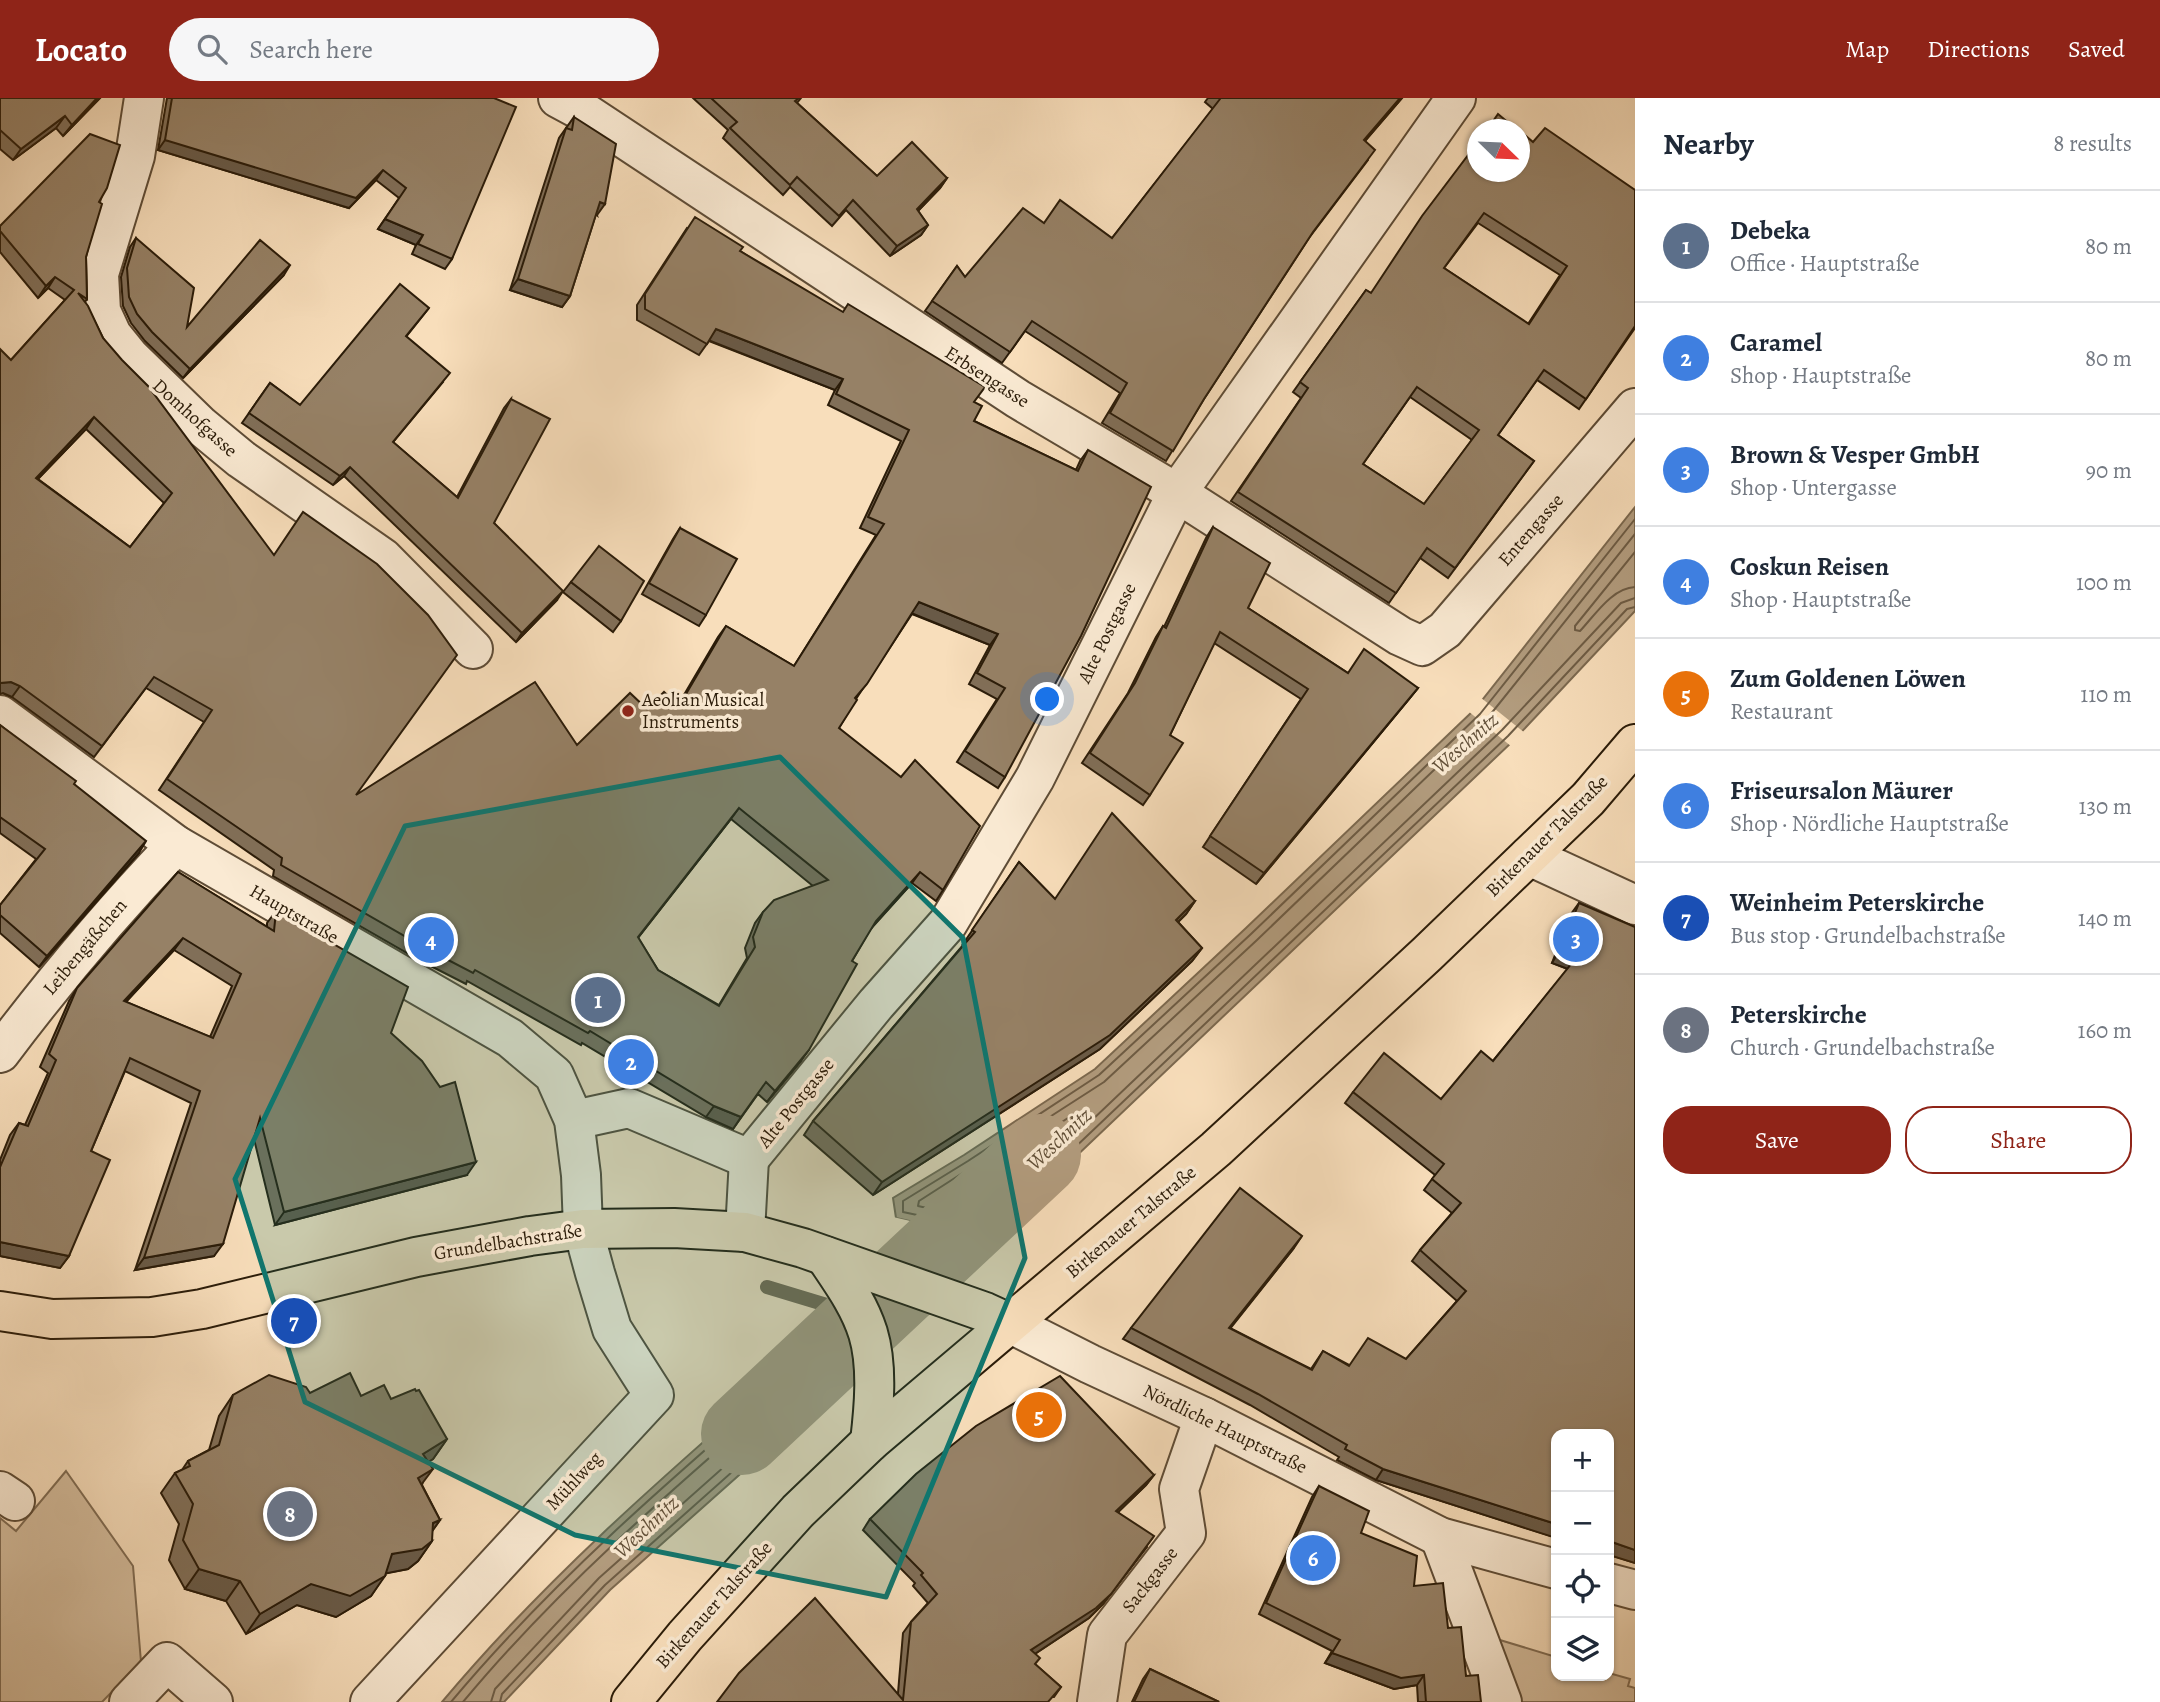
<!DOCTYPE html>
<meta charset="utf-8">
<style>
:root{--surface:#fff;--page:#f6f6f7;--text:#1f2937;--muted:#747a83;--line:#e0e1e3;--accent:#8f2418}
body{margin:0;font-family:Alegreya,serif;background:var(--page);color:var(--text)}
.controls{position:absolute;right:21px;bottom:21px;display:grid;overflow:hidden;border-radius:14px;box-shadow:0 2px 5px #0004}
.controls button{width:63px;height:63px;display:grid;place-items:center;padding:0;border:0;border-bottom:2px solid var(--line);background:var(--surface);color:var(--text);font:35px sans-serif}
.compass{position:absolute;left:1467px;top:21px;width:63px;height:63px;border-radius:50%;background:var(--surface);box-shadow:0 2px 5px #0004;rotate:113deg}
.you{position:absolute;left:1048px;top:602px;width:24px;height:24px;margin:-18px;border:5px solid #fff;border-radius:50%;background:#1a73e8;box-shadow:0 0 0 10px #1a73e833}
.badge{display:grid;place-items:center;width:46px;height:46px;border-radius:50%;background:var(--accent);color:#fff;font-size:23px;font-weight:700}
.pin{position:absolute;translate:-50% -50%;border:4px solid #fff;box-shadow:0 2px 7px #0006}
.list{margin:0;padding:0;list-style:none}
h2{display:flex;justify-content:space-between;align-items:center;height:91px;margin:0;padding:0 28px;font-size:30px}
h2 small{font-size:23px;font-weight:400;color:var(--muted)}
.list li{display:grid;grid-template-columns:46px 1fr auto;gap:21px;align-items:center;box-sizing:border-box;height:112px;padding:0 28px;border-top:2px solid var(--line)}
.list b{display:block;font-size:26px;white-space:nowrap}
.list p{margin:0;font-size:23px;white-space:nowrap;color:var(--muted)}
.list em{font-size:23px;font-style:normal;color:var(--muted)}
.actions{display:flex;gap:14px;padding:21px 28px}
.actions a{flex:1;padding:16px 0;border:2px solid var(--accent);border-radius:28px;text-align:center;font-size:24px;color:var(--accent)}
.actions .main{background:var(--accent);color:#fff}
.icon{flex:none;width:38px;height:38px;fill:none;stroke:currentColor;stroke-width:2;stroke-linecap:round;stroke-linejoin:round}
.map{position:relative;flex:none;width:1635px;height:1604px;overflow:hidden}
header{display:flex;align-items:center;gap:42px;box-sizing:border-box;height:98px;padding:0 35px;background:var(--accent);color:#fff}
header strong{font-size:33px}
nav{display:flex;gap:38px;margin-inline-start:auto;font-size:24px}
.search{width:490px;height:63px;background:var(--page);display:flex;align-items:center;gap:18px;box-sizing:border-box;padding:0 24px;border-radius:38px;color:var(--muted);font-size:26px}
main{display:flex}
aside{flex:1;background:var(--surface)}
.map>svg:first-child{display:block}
</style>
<header>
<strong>Locato</strong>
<div class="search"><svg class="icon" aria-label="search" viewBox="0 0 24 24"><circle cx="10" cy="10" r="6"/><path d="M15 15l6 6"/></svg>Search here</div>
<nav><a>Map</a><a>Directions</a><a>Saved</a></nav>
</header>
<main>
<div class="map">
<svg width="1635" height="1604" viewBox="0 0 1635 1604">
<rect width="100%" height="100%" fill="#f8debb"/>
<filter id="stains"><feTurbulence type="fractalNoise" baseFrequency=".00286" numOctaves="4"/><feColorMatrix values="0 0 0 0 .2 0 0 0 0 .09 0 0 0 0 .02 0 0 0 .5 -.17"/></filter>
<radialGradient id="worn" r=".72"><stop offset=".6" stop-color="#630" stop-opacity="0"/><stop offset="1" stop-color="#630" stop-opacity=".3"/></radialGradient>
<g fill="#d5bd9d" stroke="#806c53" stroke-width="2">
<path d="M66,1373L133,1468L141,1564L102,1604H0V1420L16,1433Z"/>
<path d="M1490,1539L1556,1559V1578H1609V1575L1630,1581L1628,1588L1635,1590V1604H1517Z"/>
</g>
<g fill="#b29c7e" stroke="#7c694f" stroke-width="2">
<path d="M1635,409V513L1513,643L989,1141L896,1120L893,1100L964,1057L1095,971L1246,830L1475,611Z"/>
<path d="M816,1245L835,1284L829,1297L610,1492L504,1604H442C553,1471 686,1359 816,1245Z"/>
</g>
<g fill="#f8debb">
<path d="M1480,599L1525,635L1512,649L1468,613Z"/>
<path d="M893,1119L989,1141L995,1140L989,1144L896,1124Z"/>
</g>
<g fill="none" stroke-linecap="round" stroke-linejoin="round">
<g stroke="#6e5c44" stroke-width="2">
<path d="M1635,421L1480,616L1251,836L1099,977L968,1063L903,1103V1114L988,1132L1508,638L1627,511L1635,509"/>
<path d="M1635,436L1486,622L1257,842L1104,984L919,1103L918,1108L986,1123L1502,632L1621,505L1635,500"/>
<path d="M1635,454L1575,528V532L1580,533C1595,517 1612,490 1635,489"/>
<path d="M1071,1018L1075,1019V1024L982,1111L946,1103L947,1099Z"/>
<path d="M451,1604C557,1477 686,1368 811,1260H815L827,1283L823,1293L605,1487L502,1596L500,1604"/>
<path d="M463,1604C564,1482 688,1378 808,1274H812L817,1283L816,1287L599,1480L495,1591L491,1604"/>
</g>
<path stroke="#7c694f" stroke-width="14" d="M767,1189L853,1215"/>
<path stroke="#b29c7e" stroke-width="82" d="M742,1336L1040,1057"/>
<g stroke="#5e4c36" stroke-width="42">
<g id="minor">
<path d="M144,0L135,58L99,176L101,213L112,237L129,258L201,328L241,361L383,460L473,551"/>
<path d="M558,0L584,14L1018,301L1177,395L1400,538L1422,548L1445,532L1635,310"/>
<path d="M0,617L176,747L510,940L554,977L574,1022L581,1077L583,1131L595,1175L612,1231L654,1297L370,1604"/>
<path d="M1529,758L1635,807"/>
<path d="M0,955C55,882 113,813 176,747"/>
<path d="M574,1022L629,1010L749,1061"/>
<path d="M749,1061L876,906L948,825L1035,680L1177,395L1456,0"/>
<path d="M745,1134L749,1061"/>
<path d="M1009,1225L1090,1266L1204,1319L1440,1439L1556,1471"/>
<path d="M0,1393L15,1403"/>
<path d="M1440,1439L1502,1604"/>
<path d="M1609,1485L1635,1492"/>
<path d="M129,1604L167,1564L213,1604"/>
<path d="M1097,1604L1107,1537L1186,1435L1179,1391L1204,1319"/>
</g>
</g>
<g stroke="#2b1c09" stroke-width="42">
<g id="major">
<path d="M825,1158C841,1182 859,1206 868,1235C878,1268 874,1310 870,1344"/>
<path d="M0,1213L52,1221L152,1219L202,1211L416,1159L530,1138L583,1131L674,1130L745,1134L803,1150L985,1214L1009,1225"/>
<path d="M631,1604L685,1538L798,1413L870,1344L1216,1051L1427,856L1588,701L1635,646"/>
</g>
</g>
<use href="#minor" stroke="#faead3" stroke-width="38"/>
<use href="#major" stroke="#f8debb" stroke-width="38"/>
</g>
<g fill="#816f58" stroke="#2b1c09" stroke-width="2" fill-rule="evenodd">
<path d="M0,0H100L63,38L56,30L13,62L0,51Z"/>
<path d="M167,0H494L452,161L445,171L412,156L416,147L378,131L399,100L376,82L349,110L158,52Z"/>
<path d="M693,0H801L797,5L877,78L947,80L940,90L918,113L928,127L921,137L890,158L846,112L832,128L790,89L783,97L723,40L728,32Z"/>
<path d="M1208,0H1402L1365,43L1368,62L1309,140L1204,301L1166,363L1102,325L1120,295L1025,233L1002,265L925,213L957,168L965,179L1044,125L1112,140L1213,11L1205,4Z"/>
<path d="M574,19L597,117L596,116L570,198L562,209L510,192L559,40Z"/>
<path d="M1533,44L1635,92V230L1579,311L1537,282L1498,337L1534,363L1448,480L1420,460L1389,505L1231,403L1301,300L1293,294L1366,192L1371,195ZM1478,125L1560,177L1528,226L1444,170ZM1410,299L1472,342L1424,406L1363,366Z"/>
<path d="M99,104L86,159L87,201L85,204L103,240L357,697L577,647L647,611L678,607L718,539L726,528L794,568L876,437L860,430L901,343L828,307L835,292L709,243L699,257L637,222V207L687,130L740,153L974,304V323L1076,372L1080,363L1088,352L1005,679L998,690L957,664L997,601L969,586L990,547L912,516L856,601L839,630L943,792L936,803L912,785L871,830L852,863L801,963L767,1004L758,996L733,1031L706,1019L582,945L581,947L467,883L466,886L421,863L273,778L274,772L159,692L204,624L146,590L94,659L12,599L3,595L11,262L65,202L48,190L38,200L0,154V128ZM86,331L164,405L130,449L38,381ZM731,721L813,788L763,814L755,825L745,850L747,860L719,907L658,872L638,840Z"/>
<path d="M136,140L187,229L284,177L183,280L145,243L131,225L123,208L121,179L130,149Z"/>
<path d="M429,210L406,239L443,284L393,344L457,399L504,310L511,301L494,425L557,502L516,544L344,378L333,387L242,325L270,285L300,307Z"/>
<path d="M1213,429L1248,510L1348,575L1418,590L1410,600L1256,786L1203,749L1301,601L1214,545L1170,637L1150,697L1143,707L1082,665L1128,595L1156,539L1163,528L1164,529L1206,440Z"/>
<path d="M680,430L706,517L699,528L642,496L673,441Z"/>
<path d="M571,484L621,523L613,534L563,494Z"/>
<path d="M0,627L74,686L139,755L39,869L0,835V807L36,761L0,735Z"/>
<path d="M1019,764L1055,801L1195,803L1186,816L1178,824L1202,850L1192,863L1100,951L873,1097L804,1037L813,1023L964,846H963Z"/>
<path d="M178,774L267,829V825L276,813L391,935L467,1077L275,1127L254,1041L214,1158L135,1172L191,1005L125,973L91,1053L69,1158L60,1170L0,1158V1062L10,1037L19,1025L25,1027L48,975L40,969L69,903L77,890ZM174,852L232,888L210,939L126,904Z"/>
<path d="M1579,805L1635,829V1465L1376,1382L1337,1362L1339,1359L1250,1307L1123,1241L1131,1230L1294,1150L1230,1230L1311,1271L1323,1253L1349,1267L1406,1261L1457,1203L1412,1163L1420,1152L1452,1115L1424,1092L1435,1077L1345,1005L1353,994L1441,1001L1493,963L1568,871L1552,865L1571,816Z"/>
<path d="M310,1295L361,1298L391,1301L447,1341L433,1361L428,1364L422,1387L440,1422L432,1433V1443L418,1463L408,1471L386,1475L371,1498L336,1519L297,1507L246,1536L226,1503L185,1491L169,1462L179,1426L161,1395L175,1375L182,1372L188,1363L209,1352L219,1318L233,1297Z"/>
<path d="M1154,1377L1146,1387L1118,1414L1147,1449L1103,1506L1089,1520L1035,1556V1566L1061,1589L1054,1599L717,1604L898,1595L903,1535L911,1524L928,1505L913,1488L915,1485L863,1432L870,1421Z"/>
<path d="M1319,1388L1361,1435L1414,1488L1448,1530L1466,1578L1481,1604H1418L1417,1587L1394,1591L1325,1565L1332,1553L1259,1516L1312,1399Z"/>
<path d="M1150,1571L1219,1604H1132L1143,1581Z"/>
</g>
<g fill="#695a47" stroke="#2b1c09" stroke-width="2">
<path d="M97,0H100L63,38L72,27Z"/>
<path d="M1400,0H1402L1357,52L1364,42Z"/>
<path d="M65,18L56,30L13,62L21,51Z"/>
<path d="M165,42L383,72L376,82L349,110L158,52Z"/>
<path d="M947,80L940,90L910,121L917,111Z"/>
<path d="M600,104L605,106L597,117L592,115Z"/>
<path d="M385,121L423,137L416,147L378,131Z"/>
<path d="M928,127L921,137L890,158L897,148Z"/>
<path d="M290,167L284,177L183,280L190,271Z"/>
<path d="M55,179L48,190L38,200L46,188Z"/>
<path d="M518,181L570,198L562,209L510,192Z"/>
<path d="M716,231L843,281L835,292L708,242Z"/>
<path d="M94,319L86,331L28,391L36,380Z"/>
<path d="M350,369L344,378L333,387L340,378Z"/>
<path d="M563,493L557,502L516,544L522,535Z"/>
<path d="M919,504L998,536L990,547L911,515Z"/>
<path d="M11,584L20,588L12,599L3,595L0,596V585Z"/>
<path d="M1418,590L1410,600L1256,786L1264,775Z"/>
<path d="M739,710L731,721L630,850L638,839Z"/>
<path d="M146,743L139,755L39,869L47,858Z"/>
<path d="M920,774L912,785L868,834L876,823Z"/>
<path d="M1195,803L1186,816L1167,835L1176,822Z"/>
<path d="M183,840L174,852L115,915L124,903Z"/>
<path d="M1202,850L1192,863L1100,951L873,1097L882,1084Z"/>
<path d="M1559,853L1576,860L1568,871L1552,865Z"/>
<path d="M809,952L801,963L767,1004L775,993Z"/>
<path d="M714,1008L741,1019L733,1031L706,1019Z"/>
<path d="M476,1064L467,1077L275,1127L284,1114Z"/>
<path d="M1302,1138L1294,1150L1222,1241L1229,1230Z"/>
<path d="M0,1144L69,1158L60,1170L0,1158Z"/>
<path d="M223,1146L214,1158L135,1172L144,1160Z"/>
<path d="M447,1341L433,1361L409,1376L423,1356Z"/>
<path d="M433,1371L418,1391V1380Z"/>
<path d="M1383,1371L1556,1426V1440L1376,1382Z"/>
<path d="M1154,1377L1146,1387L1109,1423L1116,1413Z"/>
<path d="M440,1422L426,1442L433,1425Z"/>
<path d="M1154,1438L1103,1506L1089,1520L1024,1563L1031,1552Z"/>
<path d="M432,1443L418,1463L408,1471L378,1477L392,1456Z"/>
<path d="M1609,1443L1635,1452V1465L1609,1457Z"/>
<path d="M199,1471L240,1483L226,1503L185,1491Z"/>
<path d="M385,1478L371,1498L336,1519L297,1507L246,1536L260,1516L311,1486Z"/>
<path d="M1332,1555L1424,1577L1417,1587L1394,1591L1325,1565Z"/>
</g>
<g fill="#968166" stroke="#2b1c09" stroke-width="2" fill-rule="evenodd">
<path d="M0,0H97L72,27L65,18L21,51L0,32Z"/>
<path d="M172,0H494L516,9L452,161L418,146L423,137L385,121L406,90L383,72L356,100L165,42Z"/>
<path d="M711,0H799L795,3L877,78L912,44L947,80L917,111L928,127L897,148L853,102L839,118L797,79L790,87L730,30L737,24Z"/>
<path d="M1220,0H1400L1364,42L1375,52L1313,134L1204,301L1173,353L1110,315L1127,285L1032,223L1010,254L932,203L957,168L965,179L1023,110L1044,125L1060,102L1112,140L1220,1Z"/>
<path d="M1498,16L1517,32H1487Z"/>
<path d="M574,19L616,46L605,106L600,104L570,198L518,181L566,30L572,32Z"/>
<path d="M1545,30L1635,92V228L1586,301L1544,272L1498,337L1534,363L1455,470L1427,450L1396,495L1238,394L1308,290L1300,284L1366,192L1371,195L1422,118L1478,44V74H1520V33L1533,44ZM1484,115L1567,168L1529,226L1444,170ZM1417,289L1479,332L1424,406L1363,366Z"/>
<path d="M90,36L120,47L107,90L99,104L102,106L86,159L87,201L78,195L88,208L103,240L122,262L148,288L274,457L303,414L377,466L428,517L457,557L356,697L535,584L577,647L630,595L647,611L664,594L679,608L726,528L794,568L884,426L868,419L909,332L836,296L843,281L716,231L707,246L645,211V196L695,119L743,149L740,153L843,214L848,206L985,289L974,304L982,308L974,323L1078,373L1088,352L1151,389L1081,538L1005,679L965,653L1005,590L977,575L998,536L919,504L867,586L855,600L857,602L839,630L901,679L915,662L980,728L943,792L920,774L876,823L852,863L857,866L809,952L775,993L766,984L741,1019L714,1008L590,933L588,935L475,872L473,875L429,852L281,767L282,760L167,681L212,612L154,579L102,648L20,588L11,584L0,585V251L11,262L74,192L55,179L46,188L0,133V128ZM94,319L172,395L130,449L36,380ZM739,710L828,782L774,802L763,814L753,839L755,849L719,908L658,872L638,839Z"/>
<path d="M136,140L194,190L187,229L260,142L290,167L190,271L152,234L137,216L129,199L127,170Z"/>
<path d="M400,186L429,210L406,238L450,275L393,344L458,400L511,301L550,321L494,425L563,493L522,535L350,369L340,378L249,315L270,285L300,307Z"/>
<path d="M1213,429L1270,465L1248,510L1348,575L1364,551L1418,590L1264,775L1210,738L1308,591L1220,534L1170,637L1183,645L1150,697L1090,655L1135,585L1163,528L1166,530Z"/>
<path d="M680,430L737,461L706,517L649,485Z"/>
<path d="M599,448L644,483L621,523L571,484Z"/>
<path d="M0,627L76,683L74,686L146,743L47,858L0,817V807L45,751L0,719Z"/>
<path d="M1112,715L1195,803L1176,822L1202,850L1110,937L882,1084L813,1023L975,834L972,832L1019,764L1055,801Z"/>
<path d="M178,774L274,833L276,813L408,889L391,935L422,963L440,989L455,984L476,1064L284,1114L260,1020L223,1146L144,1160L200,993L130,960L91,1053L110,1062L69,1158L0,1144V1069L19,1025L28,1028L56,962L49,956L77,890ZM183,840L241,876L213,940L124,903Z"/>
<path d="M1579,805L1635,829V1452L1609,1443V1336H1556V1426L1383,1371L1345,1351L1347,1347L1258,1296L1131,1230L1240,1090L1302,1138L1229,1230L1312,1272L1323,1253L1349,1268L1368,1240L1406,1261L1466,1193L1420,1152L1461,1105L1432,1081L1444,1066L1353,994L1384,955L1441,1001L1481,953L1493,963L1576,860L1559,853Z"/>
<path d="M350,1275L361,1298L384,1287L391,1301L415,1291L416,1293L419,1292L447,1341L423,1356L433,1371L418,1380L440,1422L433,1425L432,1443L422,1451L392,1456L385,1478L350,1498L311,1486L260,1516L240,1483L199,1471L183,1442L193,1406L175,1375L190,1368L188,1363L219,1347L233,1297L269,1277L306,1289L310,1295Z"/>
<path d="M1060,1278L1154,1377L1116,1413L1154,1438L1111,1496L1096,1510L1031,1552L1040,1560L1035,1566L1061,1589L1048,1604H717L739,1575L815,1500L903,1602L911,1524L937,1496L921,1477L923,1475L870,1421L916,1376L976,1328Z"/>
<path d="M1319,1388L1369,1413L1361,1435L1417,1458L1414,1488L1443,1485L1448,1530L1461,1529L1466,1578L1478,1577L1481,1604H1426L1424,1577L1401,1580L1332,1555L1340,1542L1266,1505Z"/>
<path d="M1150,1571L1219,1604H1134Z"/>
</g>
<path fill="#0f766e" fill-opacity="0.2" stroke="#0f766e" stroke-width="5" stroke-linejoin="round" d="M780,659L963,840L1025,1160L886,1499L575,1437L305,1304L235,1081L405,728Z"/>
<circle fill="#8f2418" stroke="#faead3" stroke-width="2.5" cx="628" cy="613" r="7"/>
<g text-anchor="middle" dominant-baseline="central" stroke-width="7" stroke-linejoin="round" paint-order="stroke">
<g font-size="19" fill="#2b1c09" stroke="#faead3">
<text transform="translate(987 279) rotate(33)">Erbsengasse</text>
<text transform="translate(195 320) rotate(42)">Domhofgasse</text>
<text transform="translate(1531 432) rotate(-49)">Entengasse</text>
<text transform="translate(1107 535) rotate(-64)">Alte Postgasse</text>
<text transform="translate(1547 738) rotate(-45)">Birkenauer Talstraße</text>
<text transform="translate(294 816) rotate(30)">Hauptstraße</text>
<text transform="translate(85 849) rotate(-50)">Leibengäßchen</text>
<text transform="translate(796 1005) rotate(-51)">Alte Postgasse</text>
<text transform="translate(1131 1124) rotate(-40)">Birkenauer Talstraße</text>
<text transform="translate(508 1144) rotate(-9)">Grundelbachstraße</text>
<text transform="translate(1225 1331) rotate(26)">Nördliche Hauptstraße</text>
<text transform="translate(574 1383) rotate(-47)">Mühlweg</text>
<text transform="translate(1150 1482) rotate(-52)">Sackgasse</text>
<text transform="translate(714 1507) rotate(-48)">Birkenauer Talstraße</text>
</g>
<g font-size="19" fill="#2b1c09" stroke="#faead3" text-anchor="start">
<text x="642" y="602">Aeolian Musical<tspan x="642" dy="22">Instruments</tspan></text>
</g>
<g font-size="21" font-style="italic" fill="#614f38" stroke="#faead3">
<text transform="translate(1465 645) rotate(-41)">Weschnitz</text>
<text transform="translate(1059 1041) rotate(-43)">Weschnitz</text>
<text transform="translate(646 1429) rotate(-43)">Weschnitz</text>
</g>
</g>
<rect width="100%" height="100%" filter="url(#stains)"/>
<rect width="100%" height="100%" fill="url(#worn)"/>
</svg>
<div class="controls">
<button>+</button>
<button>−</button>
<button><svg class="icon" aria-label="locate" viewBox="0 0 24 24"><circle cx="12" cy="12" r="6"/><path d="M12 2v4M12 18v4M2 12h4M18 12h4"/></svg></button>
<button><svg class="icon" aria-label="layers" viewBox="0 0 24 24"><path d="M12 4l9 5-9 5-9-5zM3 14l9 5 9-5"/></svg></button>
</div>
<svg class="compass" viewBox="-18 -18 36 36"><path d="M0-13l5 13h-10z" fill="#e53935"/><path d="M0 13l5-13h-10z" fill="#747a83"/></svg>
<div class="you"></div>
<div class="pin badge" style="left:598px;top:902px;background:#5c6f8a">1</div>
<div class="pin badge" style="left:631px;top:964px;background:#3f7fe0">2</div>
<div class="pin badge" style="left:1576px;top:841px;background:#3f7fe0">3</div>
<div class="pin badge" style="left:431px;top:842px;background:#3f7fe0">4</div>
<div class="pin badge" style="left:1039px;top:1317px;background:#e8710a">5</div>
<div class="pin badge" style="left:1313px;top:1460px;background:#3f7fe0">6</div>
<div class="pin badge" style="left:294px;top:1223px;background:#1a4fb4">7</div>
<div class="pin badge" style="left:290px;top:1416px;background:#6b7280">8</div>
</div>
<aside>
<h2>Nearby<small>8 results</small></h2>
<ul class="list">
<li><span class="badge" style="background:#5c6f8a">1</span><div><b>Debeka</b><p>Office · Hauptstraße</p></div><em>80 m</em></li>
<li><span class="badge" style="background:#3f7fe0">2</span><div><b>Caramel</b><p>Shop · Hauptstraße</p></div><em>80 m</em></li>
<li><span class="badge" style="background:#3f7fe0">3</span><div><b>Brown &amp; Vesper GmbH</b><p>Shop · Untergasse</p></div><em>90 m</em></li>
<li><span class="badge" style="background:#3f7fe0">4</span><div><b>Coskun Reisen</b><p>Shop · Hauptstraße</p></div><em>100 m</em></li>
<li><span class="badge" style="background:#e8710a">5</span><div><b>Zum Goldenen Löwen</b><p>Restaurant</p></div><em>110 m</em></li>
<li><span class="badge" style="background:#3f7fe0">6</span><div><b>Friseursalon Mäurer</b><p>Shop · Nördliche Hauptstraße</p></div><em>130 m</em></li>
<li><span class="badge" style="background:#1a4fb4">7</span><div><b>Weinheim Peterskirche</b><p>Bus stop · Grundelbachstraße</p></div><em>140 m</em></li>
<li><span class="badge" style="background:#6b7280">8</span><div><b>Peterskirche</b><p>Church · Grundelbachstraße</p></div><em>160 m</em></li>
</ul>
<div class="actions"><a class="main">Save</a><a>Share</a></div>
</aside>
</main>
